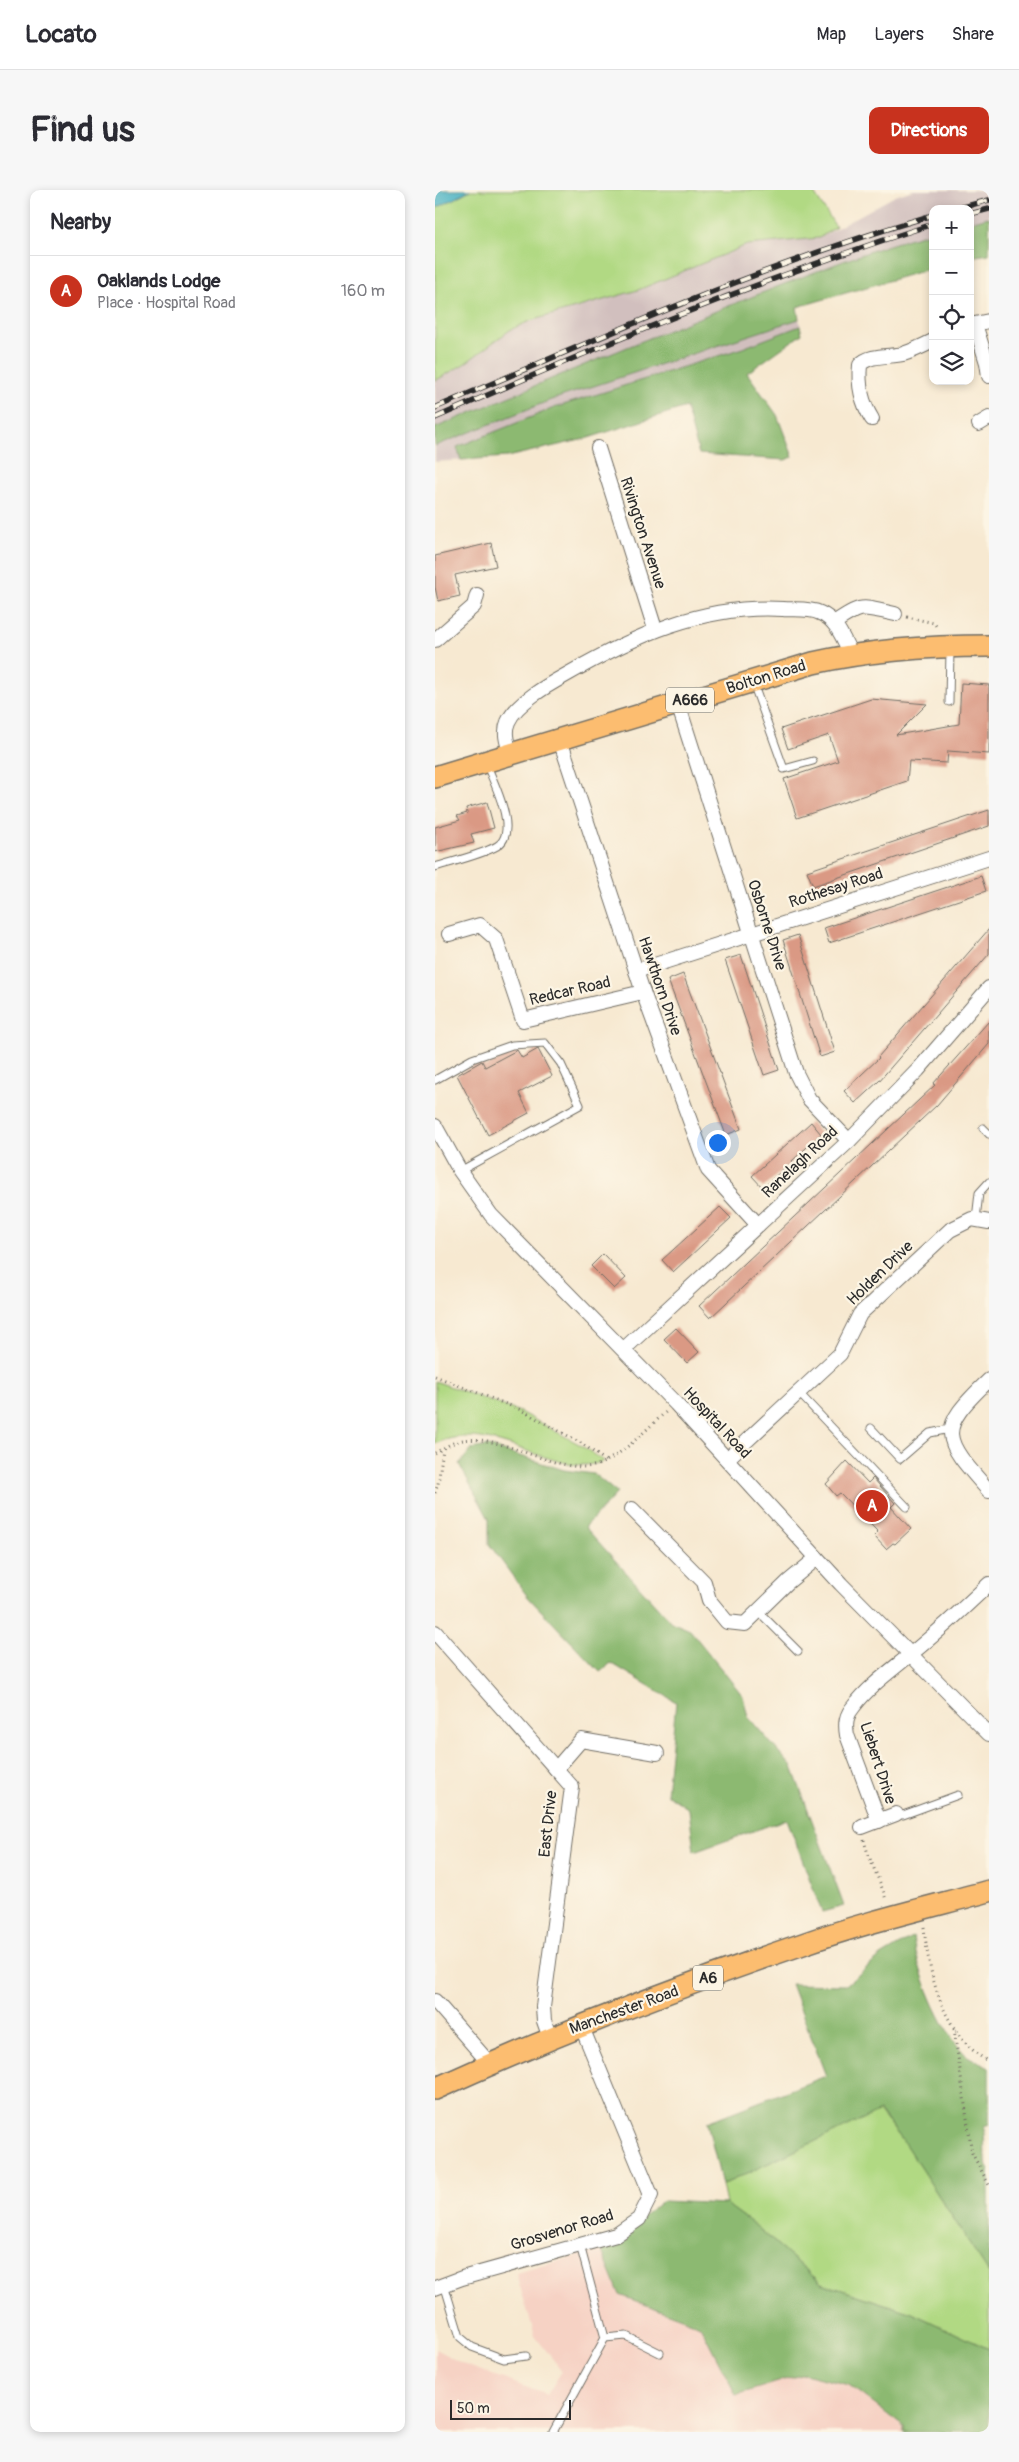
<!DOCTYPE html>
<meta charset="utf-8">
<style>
:root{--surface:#fff;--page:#f7f7f7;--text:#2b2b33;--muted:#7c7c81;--line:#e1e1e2;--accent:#c8321e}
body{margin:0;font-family:Pangolin,sans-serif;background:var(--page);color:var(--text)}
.controls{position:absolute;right:15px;top:15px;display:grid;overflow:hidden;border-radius:10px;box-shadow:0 2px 8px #0003}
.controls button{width:45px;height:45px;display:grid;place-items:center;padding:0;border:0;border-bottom:1px solid var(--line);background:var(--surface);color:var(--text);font:25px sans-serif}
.scale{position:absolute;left:15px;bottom:12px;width:121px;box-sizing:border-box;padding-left:5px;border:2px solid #2b2b2b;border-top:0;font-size:14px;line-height:18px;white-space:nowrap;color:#2b2b2b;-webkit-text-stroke:4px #fcf5e5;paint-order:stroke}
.you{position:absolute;left:282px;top:952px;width:18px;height:18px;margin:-12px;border:4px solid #fff;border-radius:50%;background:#1a73e8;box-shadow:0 0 0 8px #1a73e833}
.badge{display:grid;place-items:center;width:32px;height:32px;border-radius:50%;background:var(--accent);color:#fff;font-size:16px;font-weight:700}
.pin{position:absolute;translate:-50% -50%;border:2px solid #fff;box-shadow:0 1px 5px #0006}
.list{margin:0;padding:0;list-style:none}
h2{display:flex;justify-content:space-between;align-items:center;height:65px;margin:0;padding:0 20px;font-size:21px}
h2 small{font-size:16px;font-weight:400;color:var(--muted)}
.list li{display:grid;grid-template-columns:32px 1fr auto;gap:15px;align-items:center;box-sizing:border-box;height:70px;padding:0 20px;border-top:1px solid var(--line)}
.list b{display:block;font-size:19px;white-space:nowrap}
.list p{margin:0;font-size:16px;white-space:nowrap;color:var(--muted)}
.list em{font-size:16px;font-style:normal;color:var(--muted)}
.icon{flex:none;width:28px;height:28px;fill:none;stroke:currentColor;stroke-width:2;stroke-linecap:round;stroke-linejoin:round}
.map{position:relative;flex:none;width:554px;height:2242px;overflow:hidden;border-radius:10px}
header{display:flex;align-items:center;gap:30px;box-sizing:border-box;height:70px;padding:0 25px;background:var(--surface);border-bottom:1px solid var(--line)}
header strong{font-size:24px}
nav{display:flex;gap:28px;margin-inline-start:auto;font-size:18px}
.intro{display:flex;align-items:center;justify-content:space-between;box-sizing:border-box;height:120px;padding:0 30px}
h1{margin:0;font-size:35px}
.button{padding:12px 22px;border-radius:10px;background:var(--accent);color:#fff;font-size:18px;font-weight:700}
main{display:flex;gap:30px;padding:0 30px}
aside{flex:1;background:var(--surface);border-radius:10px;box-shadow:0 2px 8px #0003}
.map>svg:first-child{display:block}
</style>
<header>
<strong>Locato</strong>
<nav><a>Map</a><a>Layers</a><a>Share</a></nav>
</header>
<div class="intro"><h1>Find us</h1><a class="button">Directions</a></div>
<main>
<aside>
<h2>Nearby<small></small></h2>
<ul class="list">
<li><span class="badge">A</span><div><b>Oaklands Lodge</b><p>Place · Hospital Road</p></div><em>160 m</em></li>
</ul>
</aside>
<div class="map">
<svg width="554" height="2242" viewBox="0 0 554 2242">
<rect width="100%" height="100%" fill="#fcf5e5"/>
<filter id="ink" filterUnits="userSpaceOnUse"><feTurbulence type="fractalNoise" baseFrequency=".02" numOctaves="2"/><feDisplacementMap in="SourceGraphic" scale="10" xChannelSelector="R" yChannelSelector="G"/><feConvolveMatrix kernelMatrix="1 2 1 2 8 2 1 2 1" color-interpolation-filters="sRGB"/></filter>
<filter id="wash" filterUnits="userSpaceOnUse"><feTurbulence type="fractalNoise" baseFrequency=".0096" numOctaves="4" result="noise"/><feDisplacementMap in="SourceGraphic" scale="20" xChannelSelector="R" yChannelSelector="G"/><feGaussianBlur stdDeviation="1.12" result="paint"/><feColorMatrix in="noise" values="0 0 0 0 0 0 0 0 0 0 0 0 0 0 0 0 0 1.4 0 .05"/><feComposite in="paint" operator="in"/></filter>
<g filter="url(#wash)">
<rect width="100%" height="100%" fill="#f7e9d1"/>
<path fill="#f6d2c4" d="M166,2059L185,2105L265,2135L301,2204L369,2184L414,2195L469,2238V2242H0V2159L30,2175L112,2205L127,2181L100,2146L81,2083Z"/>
<path fill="#d1bfbe" d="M478,0H554V64L535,67V19H498V78L362,117L367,144L347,157L150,249L72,267L0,272V191L29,174L75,140L95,131L203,100L312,54L384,48L460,6Z"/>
<g fill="#b1d983" stroke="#6e8257">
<path d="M35,0H377L401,37L384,48L312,55L203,100L95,131L75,140L29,174L0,191V19Z"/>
<path d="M0,1191L85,1222L144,1254L169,1271C122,1291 56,1226 0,1254Z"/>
<path d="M444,1921L468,1951L554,2083V2159L477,2123L386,2093L321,2036L291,2014L287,1995Z"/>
</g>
<g fill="#8cb971" stroke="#5c724e">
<path d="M554,27V64L535,67V32Z"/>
<path d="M498,42V78L362,117L364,129L116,210L0,256V238C106,193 212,148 319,106C378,83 437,58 498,42Z"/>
<path d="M365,136L367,144L312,183L342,225L358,267L350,270L264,264L251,217L150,249L72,267L26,270L22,257L119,218L305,159Z"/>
<path d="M53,1256L129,1280L159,1284L182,1303L150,1337L236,1432L255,1440L308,1506L313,1527L357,1577L409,1716L387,1722L352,1629L259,1662L254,1619L232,1604L241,1512L176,1473L165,1482L93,1407L54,1354V1329L24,1274L37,1259Z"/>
<path d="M478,1747C482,1780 506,1840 530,1864C536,1869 547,1873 554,1877V1934L549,1936L550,1974L554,1980V2083L468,1951L445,1921L287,1995L272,1932L391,1886L356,1794L411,1795L446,1766Z"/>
<path d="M228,2011L291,2014L321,2036L386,2093L477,2123L554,2159V2242H469V2237L414,2195L369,2184L301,2205L265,2135L185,2105L166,2059Z"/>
</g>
<path fill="#45b1c3" stroke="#386e77" d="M0,0H35L0,19Z"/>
<g id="blocks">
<g fill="#da9984">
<path d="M56,353L61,376L20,385L25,406L3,411L0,397V366Z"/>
<path d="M526,493L554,495V564L513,561L512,573L474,571L472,591L362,628L349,589L403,571L394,545L353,559L346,539L436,509L492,514L461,545L524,534Z"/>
<path d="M52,612L59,638L36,644L39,653L0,662V637L25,630L22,626L32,623L31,618Z"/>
<path d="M554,620V636L378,696L372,681Z"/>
<path d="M546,686L551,701L394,753L389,738Z"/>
<path d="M554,739V764L444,891L420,913L409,901L444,868L443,867Z"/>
<path d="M363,745L400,862L385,867L348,750Z"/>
<path d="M306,765L344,880L329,885L290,770Z"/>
<path d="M248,784L306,939L291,945L233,790Z"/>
<path d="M554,831V854L502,915L275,1128L264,1116L500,895L498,894Z"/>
<path d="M103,859L117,886L84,903L94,923L53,945L22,885L47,871L50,877L82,860L87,868Z"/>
<path d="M376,932L386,944L328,998L317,986Z"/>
<path d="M285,1017L296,1028L238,1082L227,1070Z"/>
<path d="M168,1064L191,1088L179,1099L156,1076Z"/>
<path d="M241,1138L264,1162L252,1173L229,1149Z"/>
<path d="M412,1271L433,1293L438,1288L460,1313L456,1317L476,1339L460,1354L458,1353L451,1359L439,1346L443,1342L405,1303L401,1306L391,1294Z"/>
</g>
</g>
</g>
<g filter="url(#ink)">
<use href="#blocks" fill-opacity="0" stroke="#726e65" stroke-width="1"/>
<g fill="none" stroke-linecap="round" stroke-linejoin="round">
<g stroke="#726e65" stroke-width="9">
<g id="lane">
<path d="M318,493L349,579L378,571"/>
<path d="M514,512L515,459"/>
<path d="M0,677C19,671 46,665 62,656C85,643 58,591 51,573"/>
<path d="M0,890L37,869L77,855L110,853L126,874L145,915L25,981"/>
<path d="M548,938L554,944"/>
<path d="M541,1029L544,1003L554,992"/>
<path d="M363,1202L472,1317"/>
<path d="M436,1238L465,1269L495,1243L515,1239"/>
<path d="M323,1421L363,1461"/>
<path d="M461,1624L468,1625L523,1605"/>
<path d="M9,2094L25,2147L37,2157L69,2169L91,2166"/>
<path d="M170,2148L191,2146L225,2163"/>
<path d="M118,2242L170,2148L145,2055"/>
</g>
</g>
<g stroke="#726e65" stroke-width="16">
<g id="street">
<path d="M540,134L552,173L554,186"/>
<path d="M535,135L554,131"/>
<path d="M437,229C427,213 423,194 425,175C434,164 455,167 468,164C478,161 488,156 498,151"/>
<path d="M544,234L554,228"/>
<path d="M163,258L220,439"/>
<path d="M399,433C428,413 426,417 460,424"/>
<path d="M0,450L39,416L42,405"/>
<path d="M243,514L361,883L374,909L414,951"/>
<path d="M125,550L208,802L273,980L323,1035"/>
<path d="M76,565C73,555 68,543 73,532C81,513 113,495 131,485C199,446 267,414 348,419C359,420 375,418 385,423C402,430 408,449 416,464"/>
<path d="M14,744L45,735L61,749L88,830L208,802"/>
<path d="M201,781L554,668"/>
<path d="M0,936L25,981L56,1025L241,1214L406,1394L554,1544"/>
<path d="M189,1159L414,951L483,880L554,798"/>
<path d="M554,1190C500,1241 507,1248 554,1301"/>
<path d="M292,1269L405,1164L425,1124L515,1040L537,1029L554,1032"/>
<path d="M197,1319L269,1392L274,1410L292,1432L310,1434L353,1392L382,1368"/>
<path d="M0,1442L137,1597L108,1817L109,1831L115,1848"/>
<path d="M121,1579L146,1550L222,1563"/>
<path d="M444,1631L412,1545C410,1533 411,1525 419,1516C434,1496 457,1480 476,1464C503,1442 529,1418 554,1394"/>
<path d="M427,1637L461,1624"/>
<path d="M0,1811L55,1874"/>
<path d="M0,2098L27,2088L181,2045L204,2029L216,2005L146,1835"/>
</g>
</g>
<g stroke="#726e65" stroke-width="24">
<g id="primary">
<path d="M0,587L378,473C435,460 495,456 554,456"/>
<path d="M0,1899C119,1845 241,1797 365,1755C427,1733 491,1718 554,1701"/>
</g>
</g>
<g stroke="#726e65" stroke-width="3" stroke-dasharray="1 4" stroke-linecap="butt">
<path d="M472,427L499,433L503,439"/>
<path d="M0,1186L86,1220L146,1253L171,1271"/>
<path d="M0,1263C7,1259 16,1253 24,1251C62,1240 128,1289 165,1274C189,1264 211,1239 231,1222"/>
<path d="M0,1303L3,1294L8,1259"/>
<path d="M429,1650C434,1671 445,1689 451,1710"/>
<path d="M489,1737C494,1786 508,1845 554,1872"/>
<path d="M519,1839L537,1963L554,1995"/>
</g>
<use href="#lane" stroke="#fff" stroke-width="7"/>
<use href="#street" stroke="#fff" stroke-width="14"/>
<use href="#primary" stroke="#fcbd6f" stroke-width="21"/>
<g stroke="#2b2b2b" stroke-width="5.5">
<g id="rail">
<path d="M521,19L554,10"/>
<path d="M535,24L554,19"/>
<path d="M0,218C163,148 327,75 498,25"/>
<path d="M0,228C163,156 328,88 498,34"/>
</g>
</g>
<use href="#rail" stroke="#fcf5e5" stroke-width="4" stroke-dasharray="11" stroke-linecap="butt"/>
</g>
</g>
<g text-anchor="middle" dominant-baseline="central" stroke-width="4.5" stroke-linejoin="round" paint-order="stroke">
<g fill="#fcf5e5" stroke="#6a6863" stroke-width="1">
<rect x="231" y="497.5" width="48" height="25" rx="4"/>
<rect x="258" y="1775.5" width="30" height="25" rx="4"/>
</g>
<g font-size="15" font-weight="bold" fill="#2b2b2b">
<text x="255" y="510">A666</text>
<text x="273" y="1788">A6</text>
</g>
<g font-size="16" fill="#2b2b2b" stroke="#fcf5e5">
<text transform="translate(208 343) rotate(72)">Rivington Avenue</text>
<text transform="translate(331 487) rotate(-17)">Bolton Road</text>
<text transform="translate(401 698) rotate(-18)">Rothesay Road</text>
<text transform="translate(332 735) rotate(72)">Osborne Drive</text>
<text transform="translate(225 796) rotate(71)">Hawthorn Drive</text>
<text transform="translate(135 801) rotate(-13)">Redcar Road</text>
<text transform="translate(365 972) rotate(-43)">Ranelagh Road</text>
<text transform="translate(445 1083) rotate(-44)">Holden Drive</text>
<text transform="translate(282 1233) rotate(47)">Hospital Road</text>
<text transform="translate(443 1573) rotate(72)">Liebert Drive</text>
<text transform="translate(113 1634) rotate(-84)">East Drive</text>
<text transform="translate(189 1820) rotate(-20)">Manchester Road</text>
<text transform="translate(127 2040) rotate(-17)">Grosvenor Road</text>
</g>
</g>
</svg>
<div class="controls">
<button>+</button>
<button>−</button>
<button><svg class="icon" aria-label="locate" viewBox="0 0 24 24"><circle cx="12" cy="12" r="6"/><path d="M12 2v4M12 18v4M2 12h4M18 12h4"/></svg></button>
<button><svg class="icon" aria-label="layers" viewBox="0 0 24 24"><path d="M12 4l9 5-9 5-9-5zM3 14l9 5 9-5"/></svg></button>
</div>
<div class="scale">50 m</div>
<div class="you"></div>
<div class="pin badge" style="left:437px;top:1316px">A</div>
</div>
</main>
